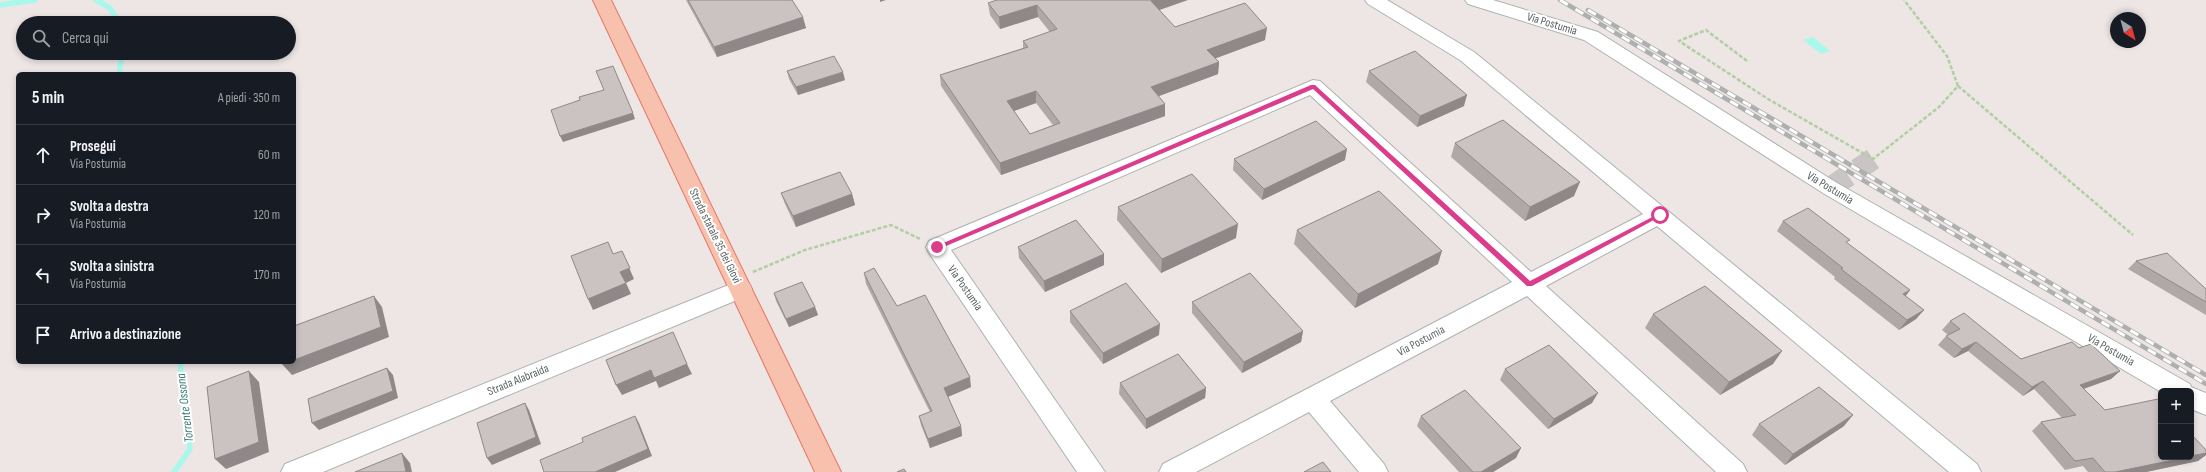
<!DOCTYPE html>
<html lang="it">
<meta charset="utf-8">
<style>
:root{--surface:#171b24;--page:#20242c;--text:#f1f3f6;--muted:#9ea1a6;--line:#363941}
body{margin:0;font-family:"Sofia Sans Condensed",sans-serif;background:var(--page);color:var(--text)}
.controls{position:absolute;right:12px;bottom:12px;display:grid;overflow:hidden;border-radius:6px;box-shadow:0 2px 6px #0003}
.controls button{width:36px;height:36px;display:grid;place-items:center;padding:0;border:0;border-bottom:1px solid var(--line);background:var(--surface);color:var(--text);font:20px sans-serif}
.compass{position:absolute;left:2110px;top:12px;width:36px;height:36px;border-radius:50%;background:var(--surface);box-shadow:0 2px 6px #0003;rotate:144deg}
.stop{position:absolute;width:12px;height:12px;margin:-9px;border:3px solid #db3c8c;border-radius:50%;background:#fff}
.stop.end{background:#db3c8c;border-color:#fff;box-shadow:0 1px 4px #0008}
.list{margin:0;padding:0;list-style:none}
h2{display:flex;justify-content:space-between;align-items:center;height:52px;margin:0;padding:0 16px;font-size:17px}
h2 small{font-size:13px;font-weight:400;color:var(--muted)}
.list li{display:grid;grid-template-columns:26px 1fr auto;gap:12px;align-items:center;box-sizing:border-box;height:60px;padding:0 16px;border-top:1px solid var(--line)}
.list b{display:block;font-size:15px;white-space:nowrap}
.list p{margin:0;font-size:13px;white-space:nowrap;color:var(--muted)}
.list em{font-size:13px;font-style:normal;color:var(--muted)}
.icon{flex:none;width:22px;height:22px;fill:none;stroke:currentColor;stroke-width:2;stroke-linecap:round;stroke-linejoin:round}
.map{position:relative;flex:none;width:2206px;height:472px;overflow:hidden}
.search{position:absolute;background:var(--surface);box-shadow:0 2px 6px #0003;left:16px;top:16px;width:280px;height:44px;display:flex;align-items:center;gap:10px;box-sizing:border-box;padding:0 14px;border-radius:22px;color:var(--muted);font-size:15px}
.panel{position:absolute;background:var(--surface);box-shadow:0 2px 6px #0003;left:16px;top:72px;width:280px;height:292px;border-radius:6px}
.map>svg:first-child{display:block}
</style>
<div class="map">
<svg width="2206" height="472" viewBox="0 0 2206 472">
<rect width="100%" height="100%" fill="#ede6e4"/>
<path fill="#a9f8ec" d="M1813,37L1830,51L1821,54L1803,40Z"/>
<g fill="none" stroke-linecap="round" stroke-linejoin="round">
<g stroke="#a9f8ec" stroke-width="5.5">
<path d="M96,0L110,8L119,23"/>
<path d="M0,5L35,0"/>
<path d="M119,74L122,53"/>
<path d="M174,472L190,449L180,362"/>
</g>
<path stroke="#c9c5c4" stroke-width="22" stroke-dasharray="22 11" stroke-linecap="butt" d="M1830,188L1873,159"/>
<g stroke="#adb2b3" stroke-width="2">
<g id="minor">
<path d="M1365,0H1387L1474,52L1977,464L1981,472H1949L1657,226L1546,286L1743,464L1747,472H1716L1527,296L1330,401L1384,464L1388,472H1359L1309,412L1196,472H1159L1163,464L1512,282L1310,95L951,250L1105,472H1077L929,253L926,247L929,241L1313,80L1320,81L1531,272L1643,214L1460,60L1368,4Z"/>
<path d="M1465,0H1493L1598,32L1837,183L2190,384L2191,387L2206,393V415L2191,409V391L2161,392L1823,193L1584,40L1468,4Z"/>
<path d="M741,280L749,283L752,289L749,295L323,472H281L285,464Z"/>
</g>
</g>
<g stroke="#e67664" stroke-width="2">
<path id="major" d="M593,0H611L841,472H815Z"/>
</g>
<g stroke="#b1cfa3" stroke-width="2.5" stroke-dasharray="4 2" stroke-linecap="butt">
<path d="M1747,61L1706,30L1679,41L1768,99L1873,159L1939,107L1958,86L1947,56L1904,0"/>
<path d="M1958,86L2133,235"/>
<path d="M753,272L805,250L891,225L920,239"/>
</g>
<use href="#minor" fill="#fff" fill-rule="evenodd"/>
<use href="#major" fill="#f8c1ae" fill-rule="evenodd"/>
<g stroke="#aeafaf" stroke-width="4.5">
<g id="rail">
<path d="M1560,0L2206,384"/>
<path d="M1588,10L2206,375"/>
</g>
</g>
<use href="#rail" stroke="#fff" stroke-width="3" stroke-dasharray="9" stroke-linecap="butt"/>
</g>
<g fill="#afa8a7" fill-rule="evenodd">
<path d="M686,0H792L806,28L717,57Z"/>
<path d="M988,3L1159,10L1175,27L1265,40L1215,58L1219,62L1218,74L1159,96L1165,116L1001,175L941,86L940,75L1023,48V41L1050,32L1038,17L1000,29L990,15ZM1036,103L1053,125L1030,134L1014,111Z"/>
<path d="M787,71L845,80L798,95L789,79Z"/>
<path d="M1369,71L1464,106L1417,127L1366,82Z"/>
<path d="M1455,143L1574,196L1525,221L1451,157Z"/>
<path d="M1234,159L1345,160L1262,200L1233,170Z"/>
<path d="M781,193L852,194L855,205L796,227L785,204Z"/>
<path d="M1118,207L1236,238L1161,273L1117,220Z"/>
<path d="M1783,221L1848,244L1905,296L1924,310L1916,319L1899,330L1834,279L1835,277L1777,231Z"/>
<path d="M1297,230L1438,264L1355,308L1294,244Z"/>
<path d="M1018,247L1104,254V265L1045,292L1019,258Z"/>
<path d="M2136,261L2206,289V315L2128,269Z"/>
<path d="M864,273L897,306L971,387L948,397L961,426L962,436L930,448L921,425L919,416L930,412L866,284Z"/>
<path d="M774,293L815,307L818,315L789,327L776,301Z"/>
<path d="M1192,302L1303,331L1301,342L1242,373L1192,313Z"/>
<path d="M1070,311L1159,335L1103,364L1070,322Z"/>
<path d="M1653,314L1773,364L1720,395L1645,328Z"/>
<path d="M1950,321L2021,359L2079,348L2120,371L2111,379L2084,389L2105,410L2206,450V455L2198,461L2146,472H2088L2083,466L2065,470L2032,431L2041,422L2062,418L2034,389L2023,396L1968,351L1954,358L1938,345L1946,336L1948,335L1942,330Z"/>
<path d="M1505,369L1592,403L1548,429L1500,380Z"/>
<path d="M1120,383L1206,388L1205,398L1146,429L1119,394Z"/>
<path d="M1421,416L1516,458L1493,472H1459L1417,426Z"/>
<path d="M1759,424L1844,426L1785,465L1752,435Z"/>
</g>
<g fill="#8e8888">
<path d="M880,0H886L880,2Z"/>
<path d="M1154,0H1188L1151,13V1Z"/>
<path d="M1037,5L1038,17L1000,29L999,17Z"/>
<path d="M803,17L806,28L717,57L714,47Z"/>
<path d="M1267,28L1265,40L1206,62L1207,50Z"/>
<path d="M1219,62L1218,74L1151,99V87Z"/>
<path d="M843,72L845,80L798,95L796,87Z"/>
<path d="M1036,91V103L1008,113L1007,101Z"/>
<path d="M1467,95L1464,106L1417,127L1420,116Z"/>
<path d="M1165,104V116L1001,175L1000,163Z"/>
<path d="M633,113L635,119L563,142L560,136Z"/>
<path d="M1347,149L1345,160L1262,200L1264,189Z"/>
<path d="M1580,182L1574,196L1525,221L1530,207Z"/>
<path d="M852,194L855,205L796,227L793,216Z"/>
<path d="M1238,224L1236,238L1161,273L1162,259Z"/>
<path d="M622,251L634,279L626,283L631,294L593,310L588,299Z"/>
<path d="M1442,251L1438,264L1355,308L1358,294Z"/>
<path d="M1104,254V265L1045,292L1044,281Z"/>
<path d="M1910,290L1903,300V294Z"/>
<path d="M374,296L382,307L389,337L292,375L282,364L288,362H294V360Z"/>
<path d="M815,307L818,315L789,327L786,319Z"/>
<path d="M1924,310L1916,319L1899,330L1907,320Z"/>
<path d="M1160,324L1159,335L1103,364V353Z"/>
<path d="M1303,331L1301,342L1242,373L1244,362Z"/>
<path d="M1976,342L1968,351L1954,358L1962,349Z"/>
<path d="M1782,351L1773,364L1720,395L1729,382Z"/>
<path d="M687,364L692,374L659,388L656,381L622,395L616,385L651,370Z"/>
<path d="M387,368L393,375L398,398L319,430L312,423Z"/>
<path d="M249,371L259,382L269,452L226,469L215,459Z"/>
<path d="M2120,371L2111,379L2071,393L2080,385Z"/>
<path d="M970,377L971,387L945,398L944,388Z"/>
<path d="M2043,381L2034,389L2023,396L2032,387Z"/>
<path d="M1206,388L1205,398L1146,429V419Z"/>
<path d="M1598,393L1592,403L1548,429L1554,419Z"/>
<path d="M525,403L529,410L541,444L492,465L487,458Z"/>
<path d="M1853,415L1844,426L1785,465L1793,454Z"/>
<path d="M635,416L639,423L652,456L615,472H595Z"/>
<path d="M961,426L962,436L930,448L928,439Z"/>
<path d="M1521,448L1516,458L1493,472H1481Z"/>
<path d="M402,453L410,463L412,472H406Z"/>
<path d="M2206,453V455L2198,461L2146,472H2115L2188,457H2191V456Z"/>
</g>
<g fill="#cbc3c2" stroke="#8e8888" fill-rule="evenodd">
<path d="M688,0H792L803,17L714,47Z"/>
<path d="M997,0H1154L1151,1L1175,27L1245,3L1267,28L1207,50L1219,62L1151,87L1165,104L1000,163L940,75L1028,47L1023,41L1057,29L1037,5L999,17L988,3ZM1036,91L1060,123L1030,134L1007,101Z"/>
<path d="M1415,51L1467,95L1420,116L1369,71Z"/>
<path d="M834,56L843,72L796,87L787,71Z"/>
<path d="M613,66L633,113L560,136L551,110L580,100L579,97L604,90L596,71Z"/>
<path d="M1503,120L1580,182L1530,207L1455,143Z"/>
<path d="M1316,121L1347,149L1264,189L1234,159Z"/>
<path d="M840,172L852,194L793,216L781,193Z"/>
<path d="M1192,174L1238,224L1162,259L1118,207Z"/>
<path d="M1379,191L1442,251L1358,294L1297,230Z"/>
<path d="M1808,208L1850,240L1846,242L1910,290L1903,294L1924,310L1907,320L1841,269L1843,268L1783,221Z"/>
<path d="M1076,220L1104,254L1044,281L1018,247Z"/>
<path d="M608,242L613,254L622,251L630,268L620,272L626,283L588,299L571,256Z"/>
<path d="M2167,253L2206,289V302L2136,261Z"/>
<path d="M874,268L897,306L925,295L970,377L944,388L961,426L928,439L919,416L932,411L864,273Z"/>
<path d="M1250,273L1303,331L1244,362L1192,302Z"/>
<path d="M802,282L815,307L786,319L774,293Z"/>
<path d="M1126,283L1160,324L1103,353L1070,311Z"/>
<path d="M1705,286L1782,351L1729,382L1653,314Z"/>
<path d="M374,296L381,327L294,360V326Z"/>
<path d="M1964,313L2021,359L2072,342L2079,348L2091,344L2120,371L2080,385L2105,410L2158,399L2161,402V457H2188L2115,472H2105L2093,458L2075,461L2041,422L2076,415L2043,381L2032,387L1976,342L1962,349L1946,336L1960,329L1950,321Z"/>
<path d="M673,332L687,364L654,378L651,370L616,385L606,360Z"/>
<path d="M1549,345L1598,393L1554,419L1505,369Z"/>
<path d="M1178,354L1206,388L1146,419L1120,383Z"/>
<path d="M282,362H288L282,364Z"/>
<path d="M387,368L393,391L312,423L308,399Z"/>
<path d="M249,371L259,442L215,459L207,387Z"/>
<path d="M1819,387L1853,415L1793,454L1759,424Z"/>
<path d="M1465,390L1521,448L1481,472H1473L1421,416Z"/>
<path d="M525,403L536,437L487,458L477,423Z"/>
<path d="M635,416L648,449L595,472H544L540,460L583,442L582,438Z"/>
<path d="M2191,434L2206,450V453L2191,456Z"/>
<path d="M402,453L406,472H355Z"/>
<path d="M1323,462L1331,472H1304Z"/>
<path d="M904,469L906,472H897Z"/>
</g>
<path fill="#db3c8c" d="M1311,85H1315L1530,281L1658,214L1663,215L1532,286H1527L1313,89L939,249L934,247Z"/>
<g text-anchor="middle" dominant-baseline="central" stroke-width="4" stroke-linejoin="round" paint-order="stroke">
<g font-size="12" fill="#5c6363" stroke="#fff">
<text transform="translate(1552 24) rotate(17)">Via Postumia</text>
<text transform="translate(1830 188) rotate(31)">Via Postumia</text>
<text transform="translate(715 236) rotate(64)">Strada statale 35 dei Giovi</text>
<text transform="translate(965 288) rotate(55)">Via Postumia</text>
<text transform="translate(1421 341) rotate(-28)">Via Postumia</text>
<text transform="translate(2111 350) rotate(30)">Via Postumia</text>
<text transform="translate(518 380) rotate(-22)">Strada Alabraida</text>
</g>
<g font-size="13" font-style="italic" fill="#397e7a" stroke="#fff">
<text transform="translate(185 408) rotate(-97)">Torrente Ossona</text>
</g>
</g>
</svg>
<div class="controls">
<button>+</button>
<button>−</button>
</div>
<svg class="compass" viewBox="-18 -18 36 36"><path d="M0-13l5 13h-10z" fill="#e53935"/><path d="M0 13l5-13h-10z" fill="#9ea1a6"/></svg>
<div class="stop" style="left:1660px;top:215px"></div>
<div class="stop end" style="left:937px;top:247px"></div>
<div class="search"><svg class="icon" aria-label="search" viewBox="0 0 24 24"><circle cx="10" cy="10" r="6"/><path d="M15 15l6 6"/></svg>Cerca qui</div>
<section class="panel">
<h2>5 min<small>A piedi · 350 m</small></h2>
<ul class="list">
<li><svg class="icon" aria-label="ahead" viewBox="0 0 24 24"><path d="M12 20V5M6 11l6-6 6 6"/></svg><div><b>Prosegui</b><p>Via Postumia</p></div><em>60 m</em></li>
<li><svg class="icon" aria-label="right" viewBox="0 0 24 24"><path d="M7 20v-9h11M14 6l5 5-5 5"/></svg><div><b>Svolta a destra</b><p>Via Postumia</p></div><em>120 m</em></li>
<li><svg class="icon" aria-label="left" viewBox="0 0 24 24"><path d="M17 20v-9H6M10 6l-5 5 5 5"/></svg><div><b>Svolta a sinistra</b><p>Via Postumia</p></div><em>170 m</em></li>
<li><svg class="icon" aria-label="arrive" viewBox="0 0 24 24"><path d="M6 21V4h12l-3 4 3 4H6"/></svg><div><b>Arrivo a destinazione</b></div></li>
</ul>
</section>
</div>
